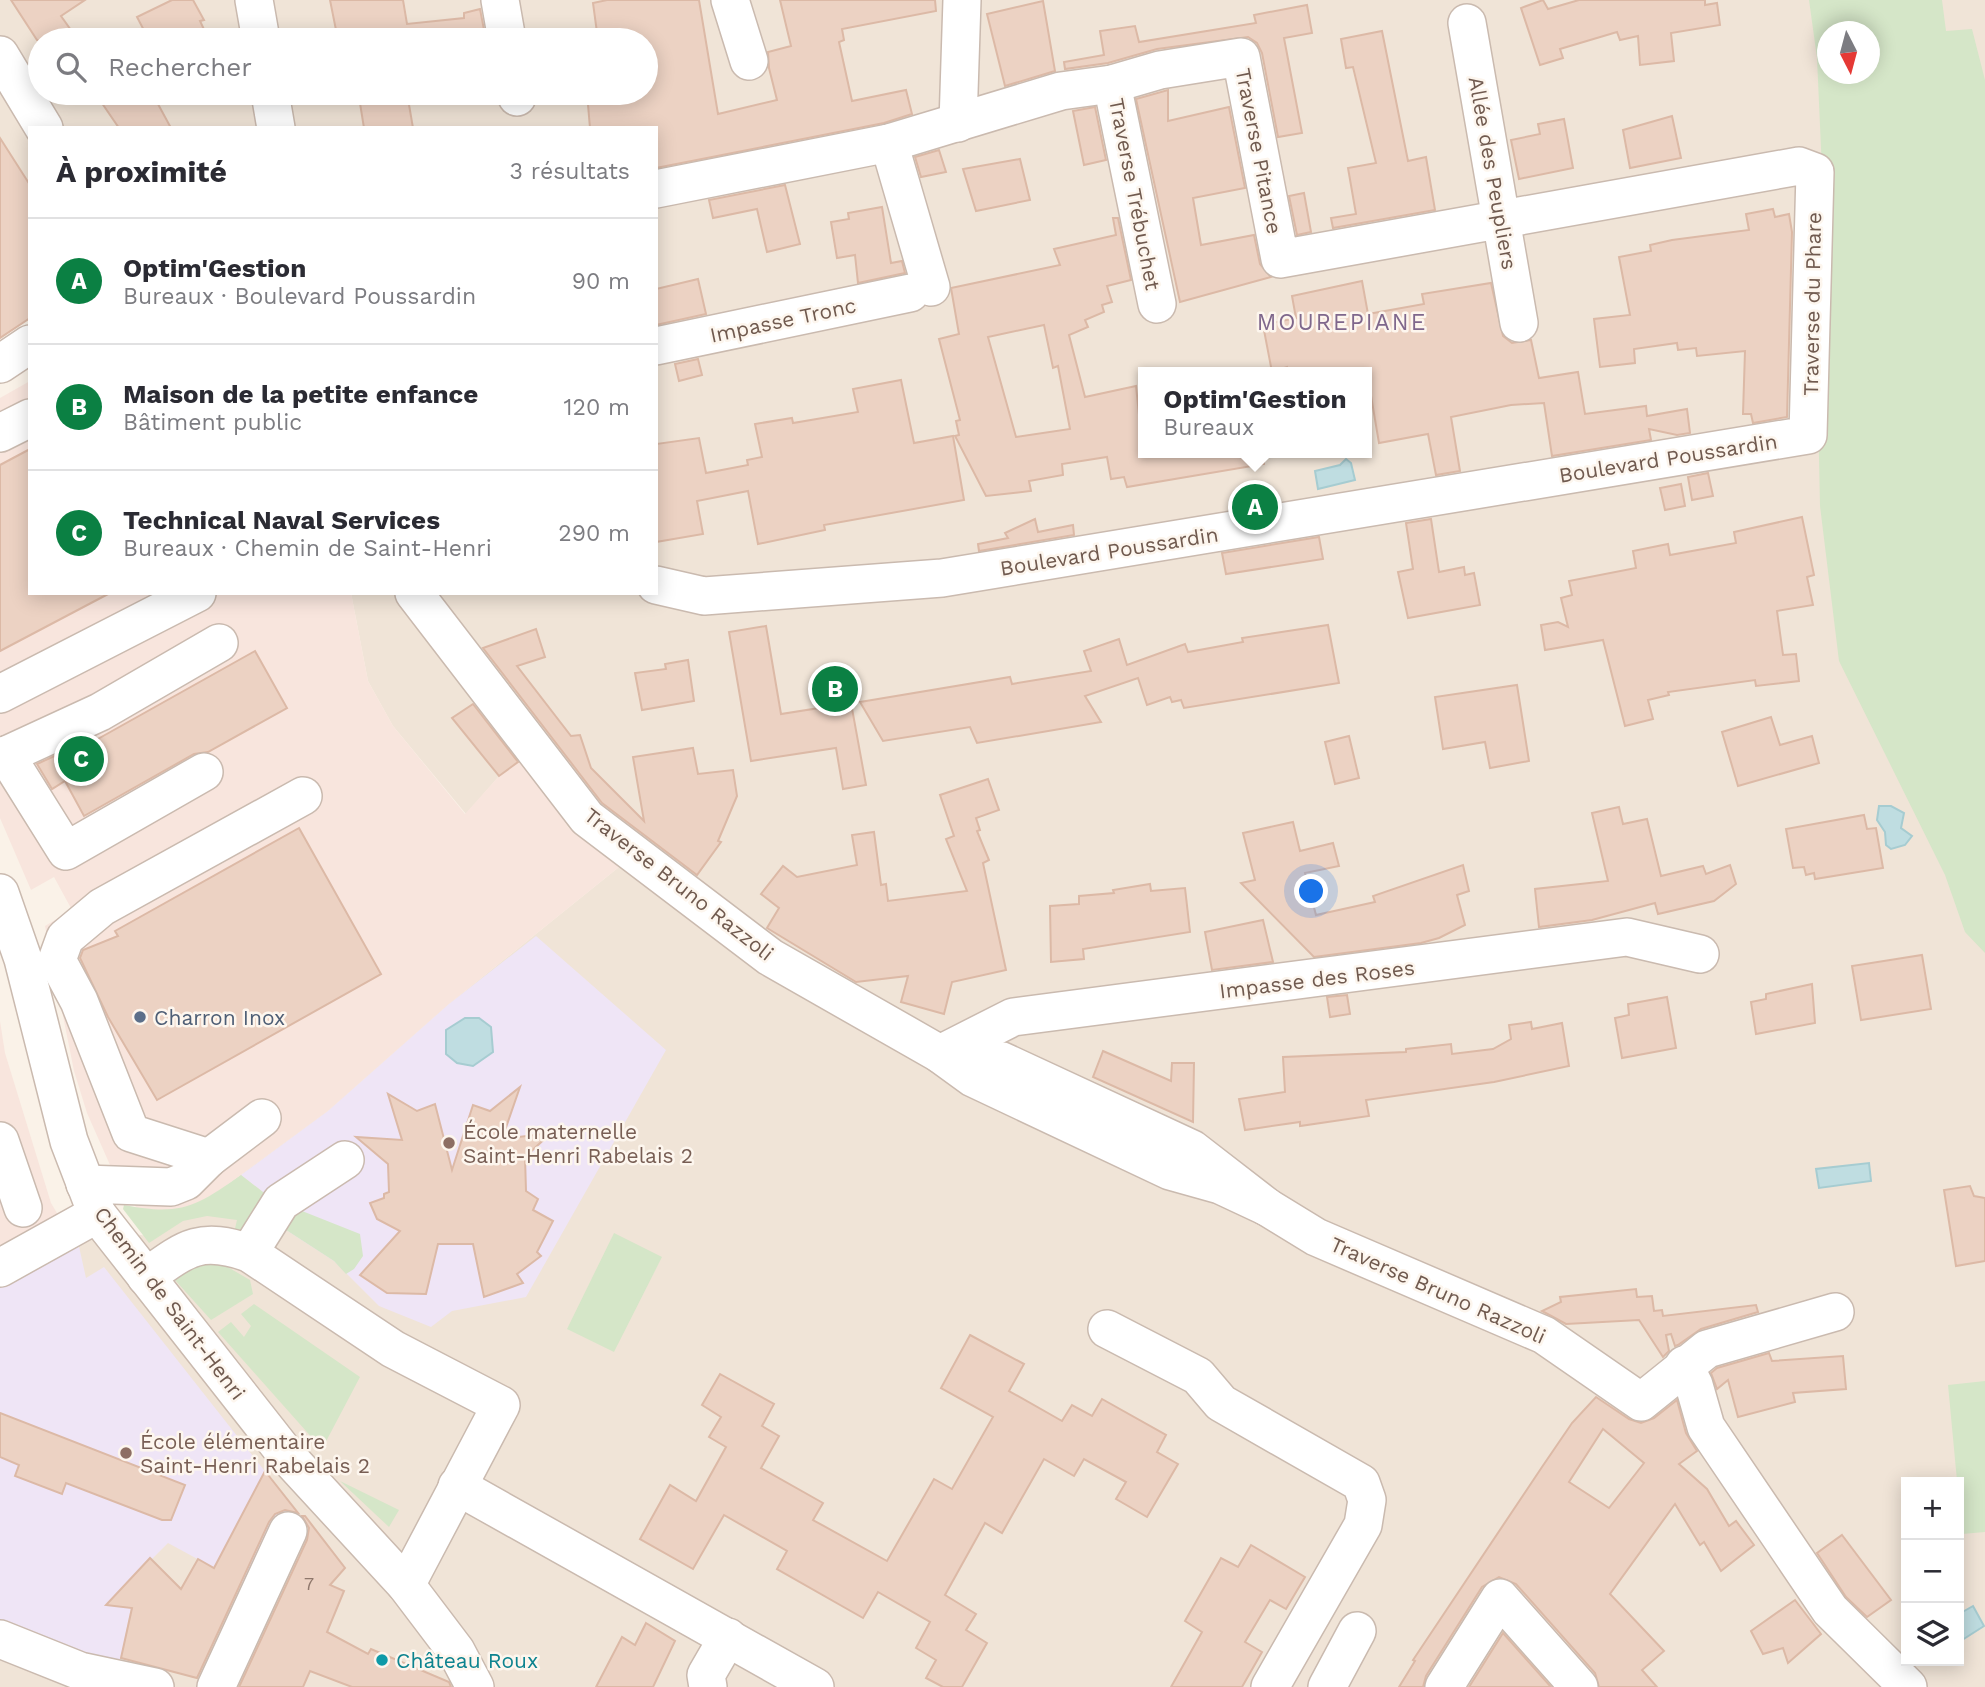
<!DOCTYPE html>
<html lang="fr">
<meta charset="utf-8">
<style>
:root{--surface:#fff;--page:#f2f2f3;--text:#2b2b33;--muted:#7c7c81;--line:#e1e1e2;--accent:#0b8043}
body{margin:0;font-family:"Work Sans",sans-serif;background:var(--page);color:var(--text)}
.controls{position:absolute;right:21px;bottom:21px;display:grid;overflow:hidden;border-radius:0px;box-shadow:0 4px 18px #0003}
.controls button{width:63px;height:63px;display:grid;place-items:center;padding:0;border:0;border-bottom:2px solid var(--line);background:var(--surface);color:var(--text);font:35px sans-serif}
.compass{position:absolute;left:1817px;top:21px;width:63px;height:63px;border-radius:50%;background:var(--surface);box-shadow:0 4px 18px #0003;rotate:174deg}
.you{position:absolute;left:1312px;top:892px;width:24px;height:24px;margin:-18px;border:5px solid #fff;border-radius:50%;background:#1a73e8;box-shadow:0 0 0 10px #1a73e833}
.badge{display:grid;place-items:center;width:46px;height:46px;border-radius:50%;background:var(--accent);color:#fff;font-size:23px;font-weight:700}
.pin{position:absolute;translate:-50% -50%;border:4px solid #fff;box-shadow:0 2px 7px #0006}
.popup{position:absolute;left:1138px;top:367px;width:234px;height:91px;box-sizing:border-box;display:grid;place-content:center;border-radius:0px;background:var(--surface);filter:drop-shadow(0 2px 5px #0005);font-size:23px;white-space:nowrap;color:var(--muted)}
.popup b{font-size:26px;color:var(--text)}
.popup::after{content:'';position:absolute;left:50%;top:100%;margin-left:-14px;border:14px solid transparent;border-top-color:var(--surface)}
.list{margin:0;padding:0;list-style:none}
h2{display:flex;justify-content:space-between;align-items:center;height:91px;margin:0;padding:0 28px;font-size:30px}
h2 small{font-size:23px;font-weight:400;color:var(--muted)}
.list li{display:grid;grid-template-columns:46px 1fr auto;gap:21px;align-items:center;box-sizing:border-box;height:126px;padding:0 28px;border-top:2px solid var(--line)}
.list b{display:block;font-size:26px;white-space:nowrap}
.list p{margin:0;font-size:23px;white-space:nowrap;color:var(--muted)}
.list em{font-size:23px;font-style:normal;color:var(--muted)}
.icon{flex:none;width:38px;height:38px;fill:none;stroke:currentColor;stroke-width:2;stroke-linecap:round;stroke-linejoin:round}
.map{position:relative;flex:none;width:1985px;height:1687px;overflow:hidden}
.search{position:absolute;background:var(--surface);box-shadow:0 4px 18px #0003;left:28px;top:28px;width:630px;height:77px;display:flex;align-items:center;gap:18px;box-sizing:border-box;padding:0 24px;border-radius:38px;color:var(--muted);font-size:26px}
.panel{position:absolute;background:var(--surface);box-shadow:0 4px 18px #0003;left:28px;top:126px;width:630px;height:469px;border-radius:0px}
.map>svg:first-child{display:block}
</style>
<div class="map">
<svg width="1985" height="1687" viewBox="0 0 1985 1687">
<rect width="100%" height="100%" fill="#faf2e8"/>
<path fill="#f0e4d7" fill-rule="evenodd" d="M0,0H1985V1687H0V1262L64,1225L156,1237L328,1111L449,1004L619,867L568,827L524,757L500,775L466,814L393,726L368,681L351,593H656V128H30V277L0,229ZM1828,32H1870V74H1828ZM40,40H646V93H40ZM1143,372H1367V453H1143ZM1906,1482H1959V1661H1906Z"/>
<g fill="#f8e5dd">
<path d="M30,381V593H351L368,681L393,726L465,814L500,775L524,757L568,827L619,867L449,1004L328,1111L156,1237L114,1174L87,1113L74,1071L45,926L72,910L54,877L31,890L0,818V398Z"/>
<path d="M0,1021L5,1053L51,1203L64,1225L0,1262Z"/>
</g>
<g fill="#efe5f6">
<path d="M536,936L666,1050L526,1297L452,1311L431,1327L379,1306L334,1261L280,1226L268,1196L241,1175L328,1111L449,1004Z"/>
<path d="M76,1233L86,1278L104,1267L293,1507L251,1588L168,1543L152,1559L163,1571L131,1607L120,1661L76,1651L0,1621V1275Z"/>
</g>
<g fill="#d5e6c8" fill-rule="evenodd">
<path d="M1809,0H1942L1946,31L1972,29L1985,80V953L1965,932L1945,875L1839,661L1820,506L1817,362L1824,216L1817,58ZM1828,32H1870V74H1828Z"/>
<path d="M241,1175L268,1196L252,1224L233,1237L237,1220L207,1216L183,1221L149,1243L123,1209L124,1205C180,1216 196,1207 241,1175Z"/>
<path d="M292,1207L360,1234L363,1256L354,1269L346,1274L334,1261L280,1226Z"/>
<path d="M614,1233L662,1257L614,1352L567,1329Z"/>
<path d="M219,1262L250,1280L253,1294L211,1320L175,1280L199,1263Z"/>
<path d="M254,1304L360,1377L322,1449L218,1332L231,1322L244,1337L251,1326L241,1314Z"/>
<path d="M1985,1381V1532L1962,1534L1948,1385Z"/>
<path d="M340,1481L399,1510L389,1527Z"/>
</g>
<g fill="#bfdde1" stroke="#a6ccd1" stroke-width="2">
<path d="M1346,459L1351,463L1355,480L1318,489L1315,471L1340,465Z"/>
<path d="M1879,806H1891L1904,813L1901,828L1912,836L1905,845L1891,849L1886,845L1885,832L1877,820Z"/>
<path d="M465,1018H479L491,1027L493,1052L473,1066L457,1063L446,1054V1030Z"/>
<path d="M1869,1163L1871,1181L1819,1188L1816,1169Z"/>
<path d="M1973,1606L1984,1626L1959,1642V1614Z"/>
</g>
<g fill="#ecd2c3" stroke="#dcb9a6" stroke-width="2" fill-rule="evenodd">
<path d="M11,0H85L61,16L78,40H37Z"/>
<path d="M172,0H193L204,20L200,21L209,40H149L137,17Z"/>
<path d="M330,0H403L407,24L464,18V13L480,9L486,40H338Z"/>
<path d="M607,0H699L718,114L777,100L769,68L768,52L791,46L780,0H935L936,11L842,29L844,40L839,42L852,101L906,90L912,114L884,123L656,168V128H590L587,93H646V40H598L593,3Z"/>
<path d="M1543,0L1548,9L1579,0H1705V5L1717,3L1720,25L1671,33L1674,61L1640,65L1638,36L1620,40L1617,32L1560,49L1563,58L1540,65L1521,8Z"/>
<path d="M1043,1L1055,71L1005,86L987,14Z"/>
<path d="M1307,5L1312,33L1284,38L1302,133L1278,137L1262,53L1257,43L1248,37L1157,49L1108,63L1065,69L1064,62L1104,55L1100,31L1135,26L1139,42L1256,23L1254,15Z"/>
<path d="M1382,31L1408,161L1426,157L1435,210L1333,228L1331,218L1356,214L1348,168L1376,163L1353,67L1346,68L1341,39Z"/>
<path d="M1168,90V121L1229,107L1245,188L1193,198L1201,245L1254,235L1260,264L1271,277L1180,302L1136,99Z"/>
<path d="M95,93H152L171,128H119Z"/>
<path d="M387,93H407L413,128H364L359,97Z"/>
<path d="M1095,107L1106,160L1084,165L1073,111Z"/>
<path d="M1672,116L1681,158L1630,168L1623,130Z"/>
<path d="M1564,119L1573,168L1519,179L1511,140L1540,134L1538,124Z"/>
<path d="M0,138L30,185V318L0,338Z"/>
<path d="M939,150L946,172L921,177L915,157Z"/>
<path d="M1020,159L1030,200L976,211L963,169Z"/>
<path d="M785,185L800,244L767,252L757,209L713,218L709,200Z"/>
<path d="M1304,193L1311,232L1297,235L1289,196Z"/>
<path d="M882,207L891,263L902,261L905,273L858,283L855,255L837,258L831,222L849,219L848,213Z"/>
<path d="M1773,209L1775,217L1789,214L1792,232L1787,417L1753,423L1751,414H1743L1745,351L1697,356L1696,348L1678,350L1677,343L1634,349L1635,363L1600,367L1594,319L1630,315L1619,257L1651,251L1650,245L1672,240L1749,230L1746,214Z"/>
<path d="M1113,218H1118L1131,280L1107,286L1112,302L1102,305L1104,312L1085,320L1088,327L1069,335L1085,397L1136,386L1143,453H1263L1264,464L1127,487L1124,477L1111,479L1107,457L1062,464L1063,475L1029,481L1031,491L986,496L955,436L959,435L956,421L960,420L939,339L959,334L951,288L1060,265L1054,249L1116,235ZM1044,325L1053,368L1058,366L1070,429L1016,437L988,337Z"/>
<path d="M698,279L706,314L656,325V289Z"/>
<path d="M1362,281L1368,314L1424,304L1422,294L1491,283L1503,336L1512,343L1531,340L1539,378L1578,372L1585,414L1646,406L1647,416L1687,409L1690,433L1677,435L1649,429L1651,440L1552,456L1544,403L1511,405L1451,417L1460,471L1436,475L1428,434L1379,443L1367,372H1288L1287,367L1272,372L1263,325L1296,318L1292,296Z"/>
<path d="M698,359L702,375L679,381L675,364Z"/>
<path d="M901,380L914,443L953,436L964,500L824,525L825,530L758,544L748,491L697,501L703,534L656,542V444L699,438L706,473L748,465L747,460L762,457L755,424L792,418L793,423L858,412L853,389Z"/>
<path d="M30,449V593H110L0,651V465Z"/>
<path d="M1708,473L1713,496L1692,500L1688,477Z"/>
<path d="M1681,484L1685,506L1665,510L1660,488Z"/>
<path d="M1802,517L1814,575L1807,577L1813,605L1777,611L1783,655L1796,654L1799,681L1756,686L1755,680L1668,692L1669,695L1648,700L1653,719L1625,726L1603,640L1545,650L1541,625L1558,622L1568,627L1561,598L1572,595L1569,581L1636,568L1633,551L1668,544L1670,555L1736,543L1734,532Z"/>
<path d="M1035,519L1038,532L1073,525L1074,535L979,551L978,544L1008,538L1005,533Z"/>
<path d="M1431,519L1439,572L1464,567L1465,575L1474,573L1480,605L1408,618L1398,572L1413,569L1406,523Z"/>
<path d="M1319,537L1323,559L1226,574L1222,553Z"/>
<path d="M1328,625L1339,683L1184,708L1181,700L1172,702L1170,697L1147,705L1138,678L1085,696L1101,722L977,743L970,727L883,741L860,702L1010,677L1012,684L1091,671L1084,651L1119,639L1127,665L1185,644L1188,652L1243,642L1242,638Z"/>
<path d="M766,626L781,714L851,703L866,785L843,789L836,748L751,761L729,632Z"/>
<path d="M536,629L545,657L517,666L571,736L580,735L591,768L644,821L633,757L693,748L698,774L733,770L737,796L718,841L721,842L697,875L602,803L483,648Z"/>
<path d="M255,651L287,708L208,752L194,754L84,816L65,781L52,789L37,764L85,742L87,745Z"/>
<path d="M688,660L694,701L642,710L635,673L666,669L665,664Z"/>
<path d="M1517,685L1529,761L1490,768L1485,742L1443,749L1435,697Z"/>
<path d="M473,704L518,762L499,776L452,718Z"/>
<path d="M1771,717L1780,745L1812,736L1819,763L1738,786L1722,732Z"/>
<path d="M1349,736L1359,778L1335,784L1325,742Z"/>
<path d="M988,779L999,810L976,818L980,830L977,831L989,860L983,863L1006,970L952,982L944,1014L901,1002L908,976L856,982L767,928L779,908L761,894L783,866L797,877L857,865L852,835L874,832L881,885L886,884L888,901L967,891L946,839L954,836L940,795Z"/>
<path d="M1619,807L1623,824L1647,819L1661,876L1703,866L1706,874L1730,865L1736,884L1714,901L1658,914L1655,903L1592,920L1539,927L1535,889L1608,881L1592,813Z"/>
<path d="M1864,815L1867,829L1876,828L1883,868L1815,879L1814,873L1806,875L1804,867L1793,868L1786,829Z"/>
<path d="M1293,822L1300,851L1333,843L1339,866L1305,873L1316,915L1375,902L1373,896L1463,865L1469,891L1457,895L1465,925L1439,938L1421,943L1314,957L1241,883L1255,880L1243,833Z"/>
<path d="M299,828L381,974L157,1100L108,1017L80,958L83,950L118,936L115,931Z"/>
<path d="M1150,884L1151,891L1185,888L1190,932L1083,949L1084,959L1051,962L1050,906L1079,904V896L1114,893L1113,890Z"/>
<path d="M1263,920L1273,962L1212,970L1205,932Z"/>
<path d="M1922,955L1931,1009L1861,1020L1852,966Z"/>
<path d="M1812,984L1815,1023L1756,1034L1751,1002L1766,999V994Z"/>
<path d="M1347,995L1350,1014L1330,1017L1327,997Z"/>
<path d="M1667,997L1676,1048L1622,1058L1615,1018L1629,1015L1628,1004Z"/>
<path d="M1531,1022L1532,1029L1562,1023L1569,1066L1494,1082L1366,1100L1369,1116L1300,1126V1122L1245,1130L1239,1099L1285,1092L1283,1057L1406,1052V1049L1451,1044L1452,1054L1493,1049L1511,1039L1509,1025Z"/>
<path d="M1103,1051L1171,1081L1172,1063H1194L1193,1122L1093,1077Z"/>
<path d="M520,1087L502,1139L551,1133L525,1157L526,1191L538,1199L533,1210L553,1221L537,1252L541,1256L517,1274L523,1283L484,1297L473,1244H438L426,1294L387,1293L360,1275L400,1231L377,1219L370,1203L384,1198V1194L389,1192L388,1164L356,1137L402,1140L388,1094L417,1111L435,1104L452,1170L473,1105L490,1111Z"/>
<path d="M1970,1186L1974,1196L1985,1198V1261L1956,1266L1944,1190Z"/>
<path d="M1636,1289L1637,1297L1652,1296L1654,1311L1662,1310L1663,1316L1756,1305L1758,1312L1701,1329L1678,1345L1675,1346L1671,1334L1666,1335L1669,1351L1663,1357L1639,1320L1566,1324L1542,1311L1561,1302L1560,1297Z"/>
<path d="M970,1335L1024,1364L1009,1391L1062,1421L1072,1405L1092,1416L1102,1399L1166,1435L1157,1452L1178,1464L1147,1517L1116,1499L1126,1482L1084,1459L1074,1476L1044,1459L1002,1533L985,1523L945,1595L976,1614L966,1630L987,1643L962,1687H943L926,1678L936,1660L916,1648L930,1622L878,1592L863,1618L777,1569L787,1551L724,1515L693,1569L640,1539L670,1485L696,1501L726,1447L709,1437L721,1417L702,1405L720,1374L774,1404L762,1426L779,1436L761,1468L823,1503L813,1520L887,1561L934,1479L952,1489L993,1417L941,1388Z"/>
<path d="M1769,1353L1772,1361L1843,1356L1846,1389L1793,1393L1795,1402L1738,1417L1728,1380L1717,1389L1711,1373L1717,1368Z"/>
<path d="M1596,1397L1629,1419L1641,1423L1654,1418L1677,1400L1686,1433L1697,1451L1679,1464L1707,1489L1729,1526L1736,1521L1754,1545L1721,1571L1704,1542L1700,1545L1675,1504L1610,1594L1664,1651L1642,1670L1657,1687H1599L1595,1673L1516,1584L1499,1577L1482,1587L1426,1676L1423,1687H1399L1415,1661L1413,1660L1542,1467L1572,1423ZM1603,1429L1644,1463L1609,1508L1569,1482Z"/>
<path d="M0,1413L185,1485L171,1520H162L66,1483L62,1494L15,1476L19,1465L0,1457Z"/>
<path d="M265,1471L298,1513L285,1510L275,1514L269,1522L197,1678L121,1658L132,1608L106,1605L150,1558L181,1589L198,1559L214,1568Z"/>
<path d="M302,1516H305L345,1568L330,1585L344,1591L327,1632L368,1654L371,1649L449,1682L451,1687H352L310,1671L303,1687H239L307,1540L309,1528Z"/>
<path d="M1842,1535L1891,1600L1867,1617L1846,1597L1817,1553Z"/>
<path d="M1251,1545L1305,1577L1286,1609L1270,1600L1245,1642L1262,1652L1242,1687H1171L1202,1632L1185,1621L1221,1558L1238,1567Z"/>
<path d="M1795,1600L1821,1634L1788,1663L1783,1648L1763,1654L1751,1631Z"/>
<path d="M646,1623L675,1641L653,1687H596L622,1637L635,1645Z"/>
<path d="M1503,1633L1551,1687H1469Z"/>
</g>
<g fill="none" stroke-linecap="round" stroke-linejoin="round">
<g stroke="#cabaaf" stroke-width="40">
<g id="minor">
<path d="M254,0L261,40"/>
<path d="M500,0L507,40"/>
<path d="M730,0L749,61"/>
<path d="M1467,23L1519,323"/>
<path d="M0,55L44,128"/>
<path d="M1112,84L1157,304"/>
<path d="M270,93L276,128"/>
<path d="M517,93V97"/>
<path d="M958,123L962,0"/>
<path d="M889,143L931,287"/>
<path d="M656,189L889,143L1061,91L1112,84L1160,70L1241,57L1280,259L1799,166L1815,172L1808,435L942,578L704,596L656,585"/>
<path d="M656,346L910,293"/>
<path d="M0,364L30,344"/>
<path d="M0,433L30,418"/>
<path d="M414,593L587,818L770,957L940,1054L973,1078L1170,1171L1220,1185L1267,1207"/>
<path d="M0,694L197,593"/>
<path d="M6,755L66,851L204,772"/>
<path d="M0,758L100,712L219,643"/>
<path d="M0,893L23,959L69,1141L97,1214L288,1457L406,1585L456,1651L475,1687"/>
<path d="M940,1054L1013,1017L1627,937L1700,954"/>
<path d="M944,1055L1002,1061L1192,1149L1267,1207L1316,1237L1544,1335L1641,1402L1707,1349L1835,1312"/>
<path d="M0,1141L23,1208"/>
<path d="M209,1158L131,1133L79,1001L57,960L65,938L102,907L303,796"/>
<path d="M85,1184L171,1187L186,1181L209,1158L262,1118"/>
<path d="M249,1253L281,1202L345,1160"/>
<path d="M0,1268L97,1214"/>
<path d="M146,1277C186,1248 200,1236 249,1253L393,1349L501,1405L406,1585"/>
<path d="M1107,1329L1198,1376L1221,1403L1361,1483L1367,1500L1363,1525L1270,1687"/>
<path d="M1684,1365L1694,1385L1706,1427L1830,1610L1908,1687"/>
<path d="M457,1486L815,1687"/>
<path d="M0,1639L80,1671L155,1687"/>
<path d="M216,1687L288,1531"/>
<path d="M708,1687L706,1675L728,1637"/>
<path d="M1327,1687L1357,1631"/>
<path d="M1444,1687L1500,1598L1579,1687"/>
</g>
</g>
<use href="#minor" stroke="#fff" stroke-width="37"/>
</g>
<circle fill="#5c6f8a" stroke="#fdf6ee" stroke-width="2.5" cx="140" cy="1017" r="7"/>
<g fill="#8d6e63" stroke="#fdf6ee" stroke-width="2.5">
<circle cx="449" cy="1143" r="7"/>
<circle cx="126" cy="1453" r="7"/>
</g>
<circle fill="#0f9aa8" stroke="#fdf6ee" stroke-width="2.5" cx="382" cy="1660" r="7"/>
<g text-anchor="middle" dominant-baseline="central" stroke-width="5" stroke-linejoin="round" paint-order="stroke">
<g font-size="18" fill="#8f786c">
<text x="309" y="1583">7</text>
</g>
<g font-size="21" fill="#705a4f" stroke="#fdf6ee">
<text transform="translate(1259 151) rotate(79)">Traverse Pitance</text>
<text transform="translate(1493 173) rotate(80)">Allée des Peupliers</text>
<text transform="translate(1135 194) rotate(79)">Traverse Trébuchet</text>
<text transform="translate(1812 304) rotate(-89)">Traverse du Phare</text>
<text transform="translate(783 320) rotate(-12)">Impasse Tronc</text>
<text transform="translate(1668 458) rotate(-9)">Boulevard Poussardin</text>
<text transform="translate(1109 551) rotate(-9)">Boulevard Poussardin</text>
<text transform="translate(679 884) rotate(38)">Traverse Bruno Razzoli</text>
<text transform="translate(1317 979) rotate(-7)">Impasse des Roses</text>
<text transform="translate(1438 1290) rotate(24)">Traverse Bruno Razzoli</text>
<text transform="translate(170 1303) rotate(53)">Chemin de Saint-Henri</text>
</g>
<g font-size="21" fill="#4e5e75" stroke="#fdf6ee" text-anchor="start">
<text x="154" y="1017">Charron Inox</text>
</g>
<g font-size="21" fill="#785e54" stroke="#fdf6ee" text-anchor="start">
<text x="463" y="1131">École maternelle<tspan x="463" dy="24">Saint-Henri Rabelais 2</tspan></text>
<text x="140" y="1441">École élémentaire<tspan x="140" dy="24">Saint-Henri Rabelais 2</tspan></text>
</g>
<g font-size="21" fill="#0d838f" stroke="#fdf6ee" text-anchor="start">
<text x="396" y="1660">Château Roux</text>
</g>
<g font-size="23" letter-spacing="2" fill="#7f678c" stroke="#fdf6ee">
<text x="1342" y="322">MOUREPIANE</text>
</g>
</g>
</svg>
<div class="controls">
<button>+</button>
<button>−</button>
<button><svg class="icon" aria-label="layers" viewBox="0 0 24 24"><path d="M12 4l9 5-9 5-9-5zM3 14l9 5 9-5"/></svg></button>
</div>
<svg class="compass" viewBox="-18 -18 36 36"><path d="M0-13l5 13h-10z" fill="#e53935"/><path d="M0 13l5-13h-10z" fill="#7c7c81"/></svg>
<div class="you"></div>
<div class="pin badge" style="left:1255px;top:507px">A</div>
<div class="popup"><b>Optim'Gestion</b>Bureaux</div>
<div class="pin badge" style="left:835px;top:689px">B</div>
<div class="pin badge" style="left:81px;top:759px">C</div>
<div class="search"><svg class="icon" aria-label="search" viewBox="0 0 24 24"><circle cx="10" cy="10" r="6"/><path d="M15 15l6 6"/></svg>Rechercher</div>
<section class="panel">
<h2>À proximité<small>3 résultats</small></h2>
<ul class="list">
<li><span class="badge">A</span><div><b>Optim'Gestion</b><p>Bureaux · Boulevard Poussardin</p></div><em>90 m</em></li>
<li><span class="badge">B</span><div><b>Maison de la petite enfance</b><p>Bâtiment public</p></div><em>120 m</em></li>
<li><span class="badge">C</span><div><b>Technical Naval Services</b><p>Bureaux · Chemin de Saint-Henri</p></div><em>290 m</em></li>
</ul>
</section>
</div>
